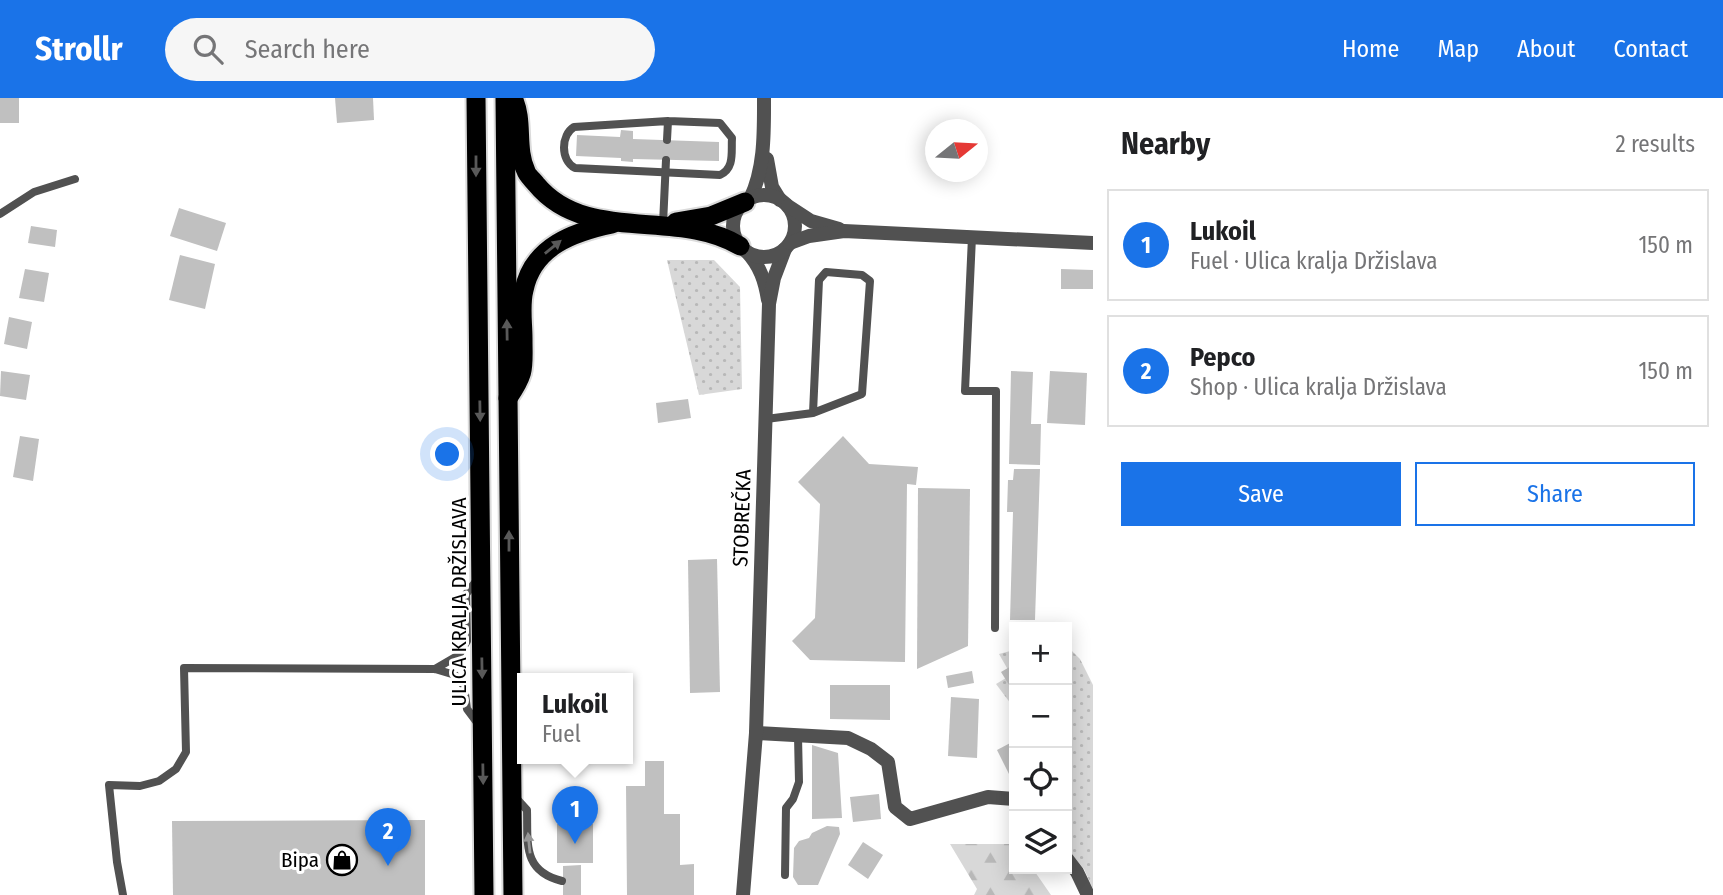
<!DOCTYPE html>
<meta charset="utf-8">
<style>
:root{--surface:#fff;--page:#f6f6f6;--text:#202124;--muted:#757577;--line:#e0e0e0;--accent:#1a73e8}
body{margin:0;font-family:"Fira Sans Condensed",sans-serif;background:var(--page);color:var(--text)}
.controls{position:absolute;right:21px;bottom:21px;display:grid;overflow:hidden;border-radius:0px;box-shadow:0 4px 18px #0003}
.controls button{width:63px;height:63px;display:grid;place-items:center;padding:0;border:0;border-bottom:2px solid var(--line);background:var(--surface);color:var(--text);font:35px sans-serif}
.compass{position:absolute;left:925px;top:21px;width:63px;height:63px;border-radius:50%;background:var(--surface);box-shadow:0 4px 18px #0003;rotate:72deg}
.you{position:absolute;left:448px;top:357px;width:24px;height:24px;margin:-18px;border:5px solid #fff;border-radius:50%;background:#1a73e8;box-shadow:0 0 0 10px #1a73e833}
.badge{display:grid;place-items:center;width:46px;height:46px;border-radius:50%;background:var(--accent);color:#fff;font-size:23px;font-weight:700}
.pin{position:absolute;translate:-50% -58px;filter:drop-shadow(0 2px 4px #0008)}
.pin::after{content:'';position:absolute;top:37px;width:24px;height:21px;background:inherit;clip-path:polygon(0 0,100% 0,50% 100%)}
.popup{position:absolute;left:517px;top:575px;width:116px;height:91px;box-sizing:border-box;display:grid;place-content:center;border-radius:0px;background:var(--surface);filter:drop-shadow(0 2px 5px #0005);font-size:23px;white-space:nowrap;color:var(--muted)}
.popup b{font-size:26px;color:var(--text)}
.popup::after{content:'';position:absolute;left:50%;top:100%;margin-left:-14px;border:14px solid transparent;border-top-color:var(--surface)}
.list{margin:0;padding:0;list-style:none}
h2{display:flex;justify-content:space-between;align-items:center;height:91px;margin:0;padding:0 28px;font-size:30px}
h2 small{font-size:23px;font-weight:400;color:var(--muted)}
.list li{display:grid;grid-template-columns:46px 1fr auto;gap:21px;align-items:center;box-sizing:border-box;height:112px;margin:0 14px 14px;padding:0 14px;border:2px solid var(--line);border-radius:0px}
.list b{display:block;font-size:26px;white-space:nowrap}
.list p{margin:0;font-size:23px;white-space:nowrap;color:var(--muted)}
.list em{font-size:23px;font-style:normal;color:var(--muted)}
.actions{display:flex;gap:14px;padding:21px 28px}
.actions a{flex:1;padding:16px 0;border:2px solid var(--accent);border-radius:0px;text-align:center;font-size:24px;color:var(--accent)}
.actions .main{background:var(--accent);color:#fff}
.icon{flex:none;width:38px;height:38px;fill:none;stroke:currentColor;stroke-width:2;stroke-linecap:round;stroke-linejoin:round}
.map{position:relative;flex:none;width:1093px;height:797px;overflow:hidden}
header{display:flex;align-items:center;gap:42px;box-sizing:border-box;height:98px;padding:0 35px;background:var(--accent);color:#fff}
header strong{font-size:33px}
nav{display:flex;gap:38px;margin-inline-start:auto;font-size:24px}
.search{width:490px;height:63px;background:var(--page);display:flex;align-items:center;gap:18px;box-sizing:border-box;padding:0 24px;border-radius:38px;color:var(--muted);font-size:26px}
main{display:flex}
aside{flex:1;background:var(--surface)}
.map>svg:first-child{display:block}
</style>
<header>
<strong>Strollr</strong>
<div class="search"><svg class="icon" aria-label="search" viewBox="0 0 24 24"><circle cx="10" cy="10" r="6"/><path d="M15 15l6 6"/></svg>Search here</div>
<nav><a>Home</a><a>Map</a><a>About</a><a>Contact</a></nav>
</header>
<main>
<div class="map">
<svg width="1093" height="797" viewBox="0 0 1093 797">
<defs>
<pattern id="green-dots" width="8" height="8" patternUnits="userSpaceOnUse" patternTransform="scale(1.75)"><rect width="8" height="8" fill="#d8d8d8"/><path d="M2 2h.1M6 6h.1" fill="none" stroke="#b8b8b8" stroke-width="1.8" stroke-linecap="round"/></pattern>
<pattern id="forest-firs" width="22" height="20" patternUnits="userSpaceOnUse" patternTransform="scale(1.75)"><rect width="22" height="20" fill="#d8d8d8"/><path d="M5 1l3.5 6h-7zM16 11l3.5 6h-7z" fill="#b8b8b8"/></pattern>
</defs>
<rect width="100%" height="100%" fill="#fff"/>
<g fill="url(#green-dots)">
<path d="M667,162H714L740,189L742,291L699,297Z"/>
<path d="M1067,548L1080,561L1093,587V791L1084,771L1067,751Z"/>
<path d="M1014,552V610L996,586L1011,577L999,556Z"/>
</g>
<path fill="url(#forest-firs)" d="M1014,746V771H1033L1051,797H974L977,791L950,746Z"/>
<g fill="#c0c0c0">
<rect x="0" y="0" width="19" height="25"/>
<path d="M335,0H373L374,22L337,25Z"/>
<path d="M621,32L633,33V41L719,44V63L633,61V64L621,63V60L576,58L577,37L620,39Z"/>
<path d="M179,110L226,125L217,153L170,138Z"/>
<path d="M31,128L57,132L55,149L28,145Z"/>
<path d="M180,157L215,166L205,211L169,202Z"/>
<path d="M25,171L49,175L44,204L19,200Z"/>
<path d="M1061,171L1093,172V191H1061Z"/>
<path d="M9,219L32,224L27,251L4,246Z"/>
<path d="M1,273L30,277L26,302L0,298Z"/>
<path d="M1011,273L1033,274L1031,326H1041L1040,367L1009,366Z"/>
<path d="M1050,273L1087,275L1085,327L1047,325Z"/>
<path d="M688,301L691,320L658,325L656,305Z"/>
<path d="M20,338L39,341L33,383L13,379Z"/>
<path d="M843,338L869,366L918,369L916,387L907,386L905,564L810,562L792,543L815,520L820,406L798,384Z"/>
<path d="M1014,371H1040L1035,522H1010L1013,414H1007L1008,382H1013Z"/>
<path d="M918,390L970,391L968,548L917,571Z"/>
<path d="M717,461L720,594L690,595L688,462Z"/>
<path d="M1013,567L1014,588L1011,590L1001,574Z"/>
<path d="M972,573L974,585L948,590L946,578Z"/>
<path d="M830,587H890V622L830,621Z"/>
<path d="M951,599L979,601L977,660L948,658Z"/>
<path d="M1014,643V681L1012,682L997,652Z"/>
<path d="M812,647L838,655L842,720L812,721Z"/>
<path d="M645,663H664V716H680V767L694,766V797H627L626,688H645Z"/>
<path d="M879,696L881,721L853,724L850,699Z"/>
<path d="M425,722V797H173L172,723Z"/>
<rect x="557" y="726" width="36" height="39"/>
<path d="M827,728L839,729L840,736L818,787H798L793,779L794,750L799,743L809,740L812,735Z"/>
<path d="M863,744L883,757L868,781L848,767Z"/>
<path d="M581,767V797H563V768Z"/>
</g>
<g fill="none" stroke-linecap="round" stroke-linejoin="round">
<g stroke="#dbdbdb" stroke-width="23">
<g id="trunk">
<path d="M476,0L484,797"/>
<path d="M505,0L513,797"/>
<path d="M513,0C524,23 515,50 526,73C527,77 533,82 536,86C586,147 678,110 740,148"/>
<path d="M676,124L711,118L745,104"/>
<path d="M508,300C526,274 523,270 523,240C523,225 520,207 524,192C533,148 574,134 612,126"/>
</g>
</g>
<g stroke="#515151" stroke-width="8">
<path d="M667,42L668,23L720,25L732,40C731,54 735,70 720,77L575,70C560,62 561,37 574,29L668,23"/>
<path d="M0,116L34,94L75,81"/>
<path d="M663,126L666,62"/>
<path d="M972,139L965,293H996L995,530"/>
<path d="M766,321L813,315L862,296L870,183L862,177L826,174L819,182L813,315"/>
<path d="M435,571L459,557L467,543L466,496L477,482"/>
<path d="M516,700L527,712C528,745 522,773 562,783"/>
<path d="M785,777L786,710L793,701L799,684L798,638"/>
<path d="M123,797L117,764L109,687L140,688L159,683L176,671L186,654L184,570L435,571L455,577L464,588L467,611L479,627"/>
</g>
<g stroke="#515151" stroke-width="14">
<path d="M767,61L772,89L780,102"/>
<path d="M750,101C765,70 764,34 764,0"/>
<path d="M747,154C760,168 765,183 768,202"/>
<path d="M756,635L848,640L871,651L888,664L895,709L910,721L988,699L1014,701"/>
<path d="M1067,761L1077,774L1088,797"/>
<path d="M743,797L756,635L769,206L774,180L785,151"/>
</g>
<g stroke="#515151" stroke-width="14">
<circle cx="764" cy="128" r="31"/>
<path d="M788,108L811,123L839,131"/>
<path d="M790,145L809,138L844,133L1093,145"/>
</g>
<use href="#trunk" stroke="#000" stroke-width="19"/>
</g>
<defs><path id="oneway-solid" d="M-6-.8H1V-3.2L6.5 0L1 3.2V.8H-6Z" transform="scale(1.75)"/></defs>
<g fill="#595959">
<use href="#oneway-solid" transform="translate(476 68) rotate(90)"/>
<use href="#oneway-solid" transform="translate(553 149) rotate(-39)"/>
<use href="#oneway-solid" transform="translate(507 232) rotate(-91)"/>
<use href="#oneway-solid" transform="translate(480 313) rotate(89)"/>
<use href="#oneway-solid" transform="translate(509 443) rotate(-90)"/>
<use href="#oneway-solid" transform="translate(482 570) rotate(89)"/>
<use href="#oneway-solid" transform="translate(483 676) rotate(89)"/>
</g>
<use fill="#979797" href="#oneway-solid" transform="translate(529 745) rotate(-96)"/>
<defs>
<g id="shop-ring" transform="scale(1.575)"><circle r="9.5" fill="#fff" stroke="#000" stroke-width="1.5"/><path d="M-5-2.5h2.3a2.7 3.5 0 0 1 5.4 0H5L5.5 6h-11ZM-1.5-2.5h3a1.5 2.3 0 0 0-3 0Z" fill="#000"/></g>
</defs>
<g fill-rule="evenodd">
<use href="#shop-ring" x="342" y="762"/>
</g>
<g text-anchor="middle" dominant-baseline="central" stroke-width="6" stroke-linejoin="round" paint-order="stroke">
<g font-size="21" fill="#000" stroke="#fff">
<text transform="translate(742 420) rotate(-88)">STOBREČKA</text>
<text transform="translate(459 504) rotate(-90)">ULICA KRALJA DRŽISLAVA</text>
</g>
<g font-size="21" fill="#000" stroke="#fff" text-anchor="end">
<text x="319" y="762">Bipa</text>
</g>
</g>
</svg>
<div class="controls">
<button>+</button>
<button>−</button>
<button><svg class="icon" aria-label="locate" viewBox="0 0 24 24"><circle cx="12" cy="12" r="6"/><path d="M12 2v4M12 18v4M2 12h4M18 12h4"/></svg></button>
<button><svg class="icon" aria-label="layers" viewBox="0 0 24 24"><path d="M12 4l9 5-9 5-9-5zM3 14l9 5 9-5"/></svg></button>
</div>
<svg class="compass" viewBox="-18 -18 36 36"><path d="M0-13l5 13h-10z" fill="#e53935"/><path d="M0 13l5-13h-10z" fill="#757577"/></svg>
<div class="you"></div>
<div class="pin badge" style="left:575px;top:746px">1</div>
<div class="popup"><b>Lukoil</b>Fuel</div>
<div class="pin badge" style="left:388px;top:768px">2</div>
</div>
<aside>
<h2>Nearby<small>2 results</small></h2>
<ul class="list">
<li><span class="badge">1</span><div><b>Lukoil</b><p>Fuel · Ulica kralja Držislava</p></div><em>150 m</em></li>
<li><span class="badge">2</span><div><b>Pepco</b><p>Shop · Ulica kralja Držislava</p></div><em>150 m</em></li>
</ul>
<div class="actions"><a class="main">Save</a><a>Share</a></div>
</aside>
</main>
